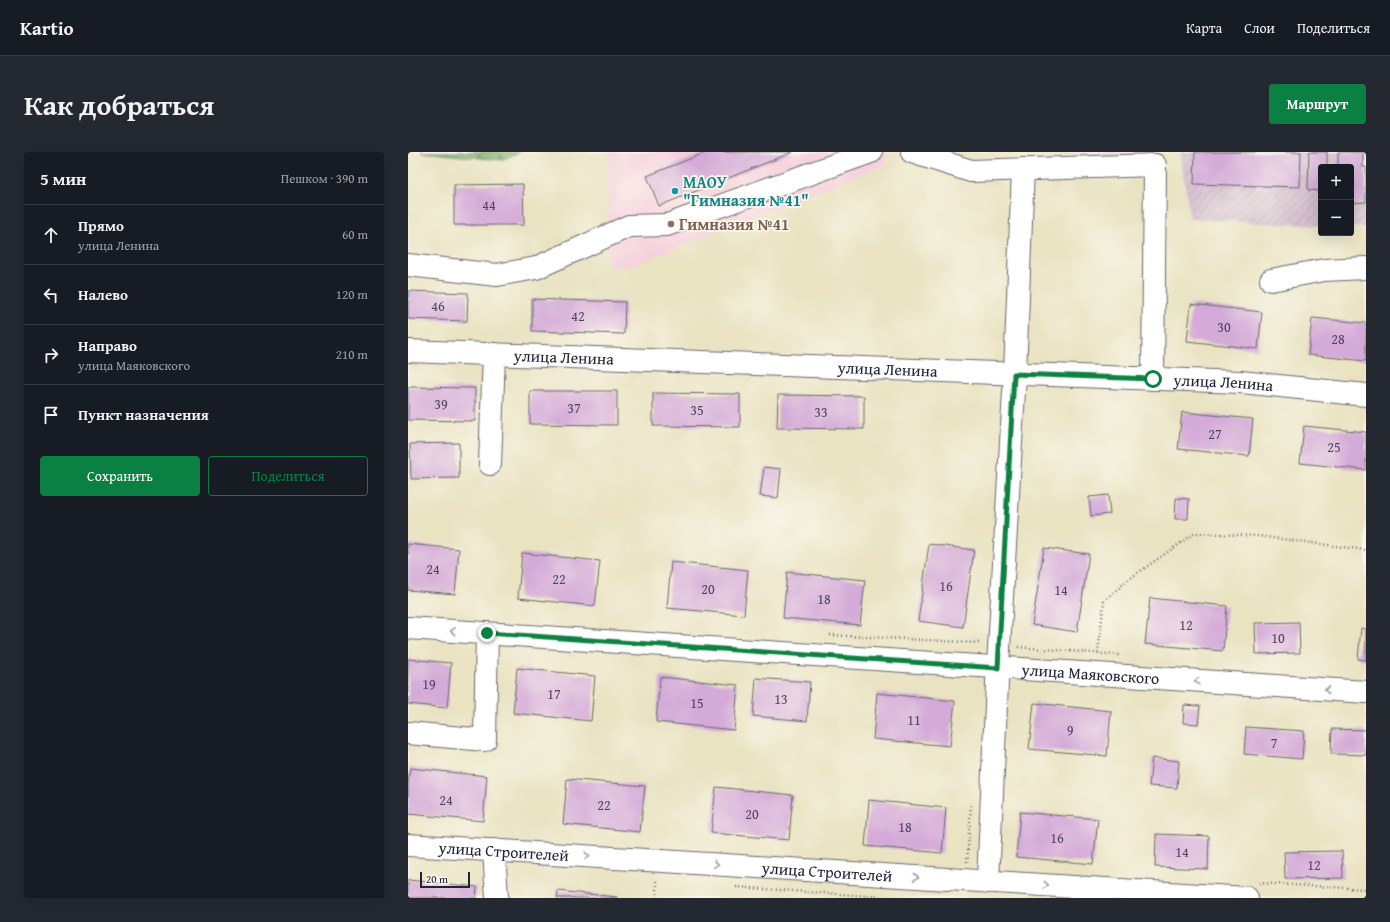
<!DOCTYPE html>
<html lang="ru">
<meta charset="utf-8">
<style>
:root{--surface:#171b24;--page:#242831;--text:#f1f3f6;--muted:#9ea1a6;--line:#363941;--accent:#0b8043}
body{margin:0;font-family:"Gentium Book Plus",serif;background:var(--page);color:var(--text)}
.controls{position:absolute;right:12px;top:12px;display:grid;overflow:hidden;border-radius:4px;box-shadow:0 4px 16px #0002}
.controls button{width:36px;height:36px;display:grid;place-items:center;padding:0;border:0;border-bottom:1px solid var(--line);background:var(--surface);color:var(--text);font:20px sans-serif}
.scale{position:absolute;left:12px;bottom:10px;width:50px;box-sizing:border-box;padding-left:4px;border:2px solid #22223b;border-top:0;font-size:11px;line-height:14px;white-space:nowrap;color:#22223b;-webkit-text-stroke:3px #fbf7ec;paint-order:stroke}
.stop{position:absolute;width:12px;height:12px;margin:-9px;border:3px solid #0b8043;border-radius:50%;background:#fff}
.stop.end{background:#0b8043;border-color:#fff;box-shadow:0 1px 4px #0008}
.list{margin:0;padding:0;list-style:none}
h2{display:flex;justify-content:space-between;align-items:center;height:52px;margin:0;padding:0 16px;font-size:17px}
h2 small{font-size:13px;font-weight:400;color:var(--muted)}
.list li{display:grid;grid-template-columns:26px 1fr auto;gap:12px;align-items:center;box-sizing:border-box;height:60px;padding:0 16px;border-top:1px solid var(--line)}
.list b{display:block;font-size:15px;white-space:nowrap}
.list p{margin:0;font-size:13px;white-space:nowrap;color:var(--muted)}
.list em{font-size:13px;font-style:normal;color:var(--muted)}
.actions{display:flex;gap:8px;padding:12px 16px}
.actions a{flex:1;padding:9px 0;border:1px solid var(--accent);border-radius:4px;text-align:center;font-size:14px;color:var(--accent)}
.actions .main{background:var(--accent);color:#fff}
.icon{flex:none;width:22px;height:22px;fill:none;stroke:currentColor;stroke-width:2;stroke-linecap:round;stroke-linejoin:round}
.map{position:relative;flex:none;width:958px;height:746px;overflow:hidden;border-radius:4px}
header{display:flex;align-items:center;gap:24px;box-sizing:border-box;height:56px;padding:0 20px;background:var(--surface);border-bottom:1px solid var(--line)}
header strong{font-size:19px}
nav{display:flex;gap:22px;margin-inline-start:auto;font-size:14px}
.intro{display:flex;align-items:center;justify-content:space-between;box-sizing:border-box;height:96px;padding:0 24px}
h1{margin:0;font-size:28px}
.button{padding:10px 18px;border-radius:4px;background:var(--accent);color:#fff;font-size:14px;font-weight:700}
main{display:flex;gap:24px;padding:0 24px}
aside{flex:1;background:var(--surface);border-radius:4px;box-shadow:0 4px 16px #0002}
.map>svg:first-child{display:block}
</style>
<header>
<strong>Kartio</strong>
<nav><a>Карта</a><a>Слои</a><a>Поделиться</a></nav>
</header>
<div class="intro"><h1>Как добраться</h1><a class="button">Маршрут</a></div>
<main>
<aside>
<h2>5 мин<small>Пешком · 390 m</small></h2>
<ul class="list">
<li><svg class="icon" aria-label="ahead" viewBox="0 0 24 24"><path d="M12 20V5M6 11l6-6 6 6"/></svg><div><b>Прямо</b><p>улица Ленина</p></div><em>60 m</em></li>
<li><svg class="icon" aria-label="left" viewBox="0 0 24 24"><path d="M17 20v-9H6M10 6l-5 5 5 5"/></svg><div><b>Налево</b></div><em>120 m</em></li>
<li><svg class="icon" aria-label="right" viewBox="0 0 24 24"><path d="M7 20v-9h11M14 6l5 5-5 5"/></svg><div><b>Направо</b><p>улица Маяковского</p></div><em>210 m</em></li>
<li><svg class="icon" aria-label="arrive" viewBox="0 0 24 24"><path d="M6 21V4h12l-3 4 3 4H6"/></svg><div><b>Пункт назначения</b></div></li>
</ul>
<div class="actions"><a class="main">Сохранить</a><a>Поделиться</a></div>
</aside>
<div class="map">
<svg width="958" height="746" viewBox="0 0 958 746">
<defs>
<pattern id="industrial-furrows" width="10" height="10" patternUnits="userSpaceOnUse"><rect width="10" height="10" fill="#d1bdcc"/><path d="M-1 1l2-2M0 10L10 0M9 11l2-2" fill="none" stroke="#b3a2b0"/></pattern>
<pattern id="forest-firs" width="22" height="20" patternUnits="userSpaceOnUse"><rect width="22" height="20" fill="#86b872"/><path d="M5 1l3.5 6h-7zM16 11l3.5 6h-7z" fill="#6d955f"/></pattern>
</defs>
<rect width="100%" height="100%" fill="#fbf7ec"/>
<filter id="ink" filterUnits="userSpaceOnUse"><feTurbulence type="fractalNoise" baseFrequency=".025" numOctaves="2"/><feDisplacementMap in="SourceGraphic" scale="8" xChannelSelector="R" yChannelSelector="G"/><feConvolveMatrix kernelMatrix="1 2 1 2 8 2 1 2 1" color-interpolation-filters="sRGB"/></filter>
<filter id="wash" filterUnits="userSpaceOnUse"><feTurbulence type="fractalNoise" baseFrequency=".012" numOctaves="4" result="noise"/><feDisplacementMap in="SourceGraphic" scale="16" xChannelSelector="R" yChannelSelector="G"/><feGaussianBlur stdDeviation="0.9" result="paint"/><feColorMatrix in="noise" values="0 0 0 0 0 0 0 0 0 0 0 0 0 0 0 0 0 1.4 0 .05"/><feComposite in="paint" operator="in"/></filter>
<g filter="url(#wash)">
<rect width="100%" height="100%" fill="#e9e3c2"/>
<g fill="#f5cfdb">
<path d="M200,0H478V12L219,115L199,114Z"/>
<path d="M568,0H733V3L570,0Z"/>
</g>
<path fill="url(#industrial-furrows)" d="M772,0H958V76L943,75V15H913V74L782,67Z"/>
<path fill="url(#forest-firs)" stroke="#546d56" d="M13,0H112L93,8Z"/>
<g id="blocks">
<g fill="#d4abd8">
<path d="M299,0H385L251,54L239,24Z"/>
<path d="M787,0H893L892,35L786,32Z"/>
<path d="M901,0H919V15H913V39L900,38Z"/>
<path d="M930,0H955V15H958V50L943,51V15H930Z"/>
<path d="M115,32L116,73H46V33Z"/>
<path d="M0,139L60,141L59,169L0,167Z"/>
<path d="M124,147L217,150L216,182L124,179Z"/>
<path d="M783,152L854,160L850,197L779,189Z"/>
<path d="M904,166L958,171V209L900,203Z"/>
<path d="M0,235L67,236V269L0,268Z"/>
<path d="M122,239H209V273L122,272Z"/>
<path d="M245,241L332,242V275L245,274Z"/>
<path d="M370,243L456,244V277L369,276Z"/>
<path d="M774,260L845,267L841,304L770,297Z"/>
<path d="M896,274L958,280V318L892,311Z"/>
<path d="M51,291V326L3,327L2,292Z"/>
<path d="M356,315L373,317L370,346L352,344Z"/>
<path d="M700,343L702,362L683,364L681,345Z"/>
<path d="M768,346L781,347L780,367H767Z"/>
<path d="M0,392L51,397L47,442L0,438Z"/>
<path d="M521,392L566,398L555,475L510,469Z"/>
<path d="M636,396L681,402L669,480L624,473Z"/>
<path d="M114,401L192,409L187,454L110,446Z"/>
<path d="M263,410L340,418L336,463L259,456Z"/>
<path d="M379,420L457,428L452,473L375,466Z"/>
<path d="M742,446L819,454L815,499L737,492Z"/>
<path d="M891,470L892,501L848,502L847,471Z"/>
<path d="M953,476L958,477V508L950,507Z"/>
<path d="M0,507L43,511L39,556L0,552Z"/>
<path d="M109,516L187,524L183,569L105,561Z"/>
<path d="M252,525L330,533L326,578L248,570Z"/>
<path d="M348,526L402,530L399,569L345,564Z"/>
<path d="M469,541L547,549L542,594L465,587Z"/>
<path d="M626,551L703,559L699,604L621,597Z"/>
<path d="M776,553L792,554L790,572L775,571Z"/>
<path d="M838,575L896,579L894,607L836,602Z"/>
<path d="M924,577L958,578V603L923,602Z"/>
<path d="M744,606L771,609L769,636L741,634Z"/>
<path d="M2,616L79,624L75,669L0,662V633Z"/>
<path d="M159,627L237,634L232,680L155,672Z"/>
<path d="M308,635L385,643L381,688L303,681Z"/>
<path d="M461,648L538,656L534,701L457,694Z"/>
<path d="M612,660L690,667L685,712L608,705Z"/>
<path d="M748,682L801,684L800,717L747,715Z"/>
<path d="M934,699L935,726L877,727L876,700Z"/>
<path d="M0,728L69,735L68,746H0Z"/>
<path d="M150,739L209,745V746H149Z"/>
</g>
</g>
</g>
<g filter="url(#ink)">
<use href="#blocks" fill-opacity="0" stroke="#68666a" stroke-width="1"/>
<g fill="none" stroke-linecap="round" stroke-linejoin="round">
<g stroke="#68666a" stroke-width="24">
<g id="minor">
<path d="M504,0L563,19L747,13L745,227"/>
<path d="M0,113L89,123L128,116L221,74L259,73L463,0"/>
<path d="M863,128L916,118L958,116"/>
<path d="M82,312L86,202"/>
<path id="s1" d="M0,476L958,540"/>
<path d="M0,581L77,588L79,481"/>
<path id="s2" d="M0,693L839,746"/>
<path d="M86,698L89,746"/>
<path d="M580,730L589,531L607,222L615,17"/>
</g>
</g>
<g stroke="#68666a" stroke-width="24">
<g id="major">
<path id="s3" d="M0,199L833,230L958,243"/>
</g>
</g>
<g stroke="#68666a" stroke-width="2.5" stroke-dasharray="1 3" stroke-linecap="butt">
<path d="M422,483L573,491"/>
<path d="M610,495L711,503"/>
<path d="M690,501L696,449L721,427L787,381L850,384L958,398"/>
<path d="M559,710L563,653"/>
<path d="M851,731L958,737"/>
<path d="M328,735L489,746"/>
<path d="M249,746V728"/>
</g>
<use href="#minor" stroke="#fff" stroke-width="22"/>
<use href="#major" stroke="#fff" stroke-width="22"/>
</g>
<defs><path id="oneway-chevron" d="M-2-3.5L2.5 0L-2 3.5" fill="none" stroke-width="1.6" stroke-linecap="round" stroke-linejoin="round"/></defs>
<g stroke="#9c9ca7">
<use href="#oneway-chevron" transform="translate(45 479) rotate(-176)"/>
<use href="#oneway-chevron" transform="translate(789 529) rotate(-176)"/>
<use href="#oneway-chevron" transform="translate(919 538) rotate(-176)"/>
<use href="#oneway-chevron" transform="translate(179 704) rotate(4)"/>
<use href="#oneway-chevron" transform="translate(308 712) rotate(4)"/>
<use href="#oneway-chevron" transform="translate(508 725) rotate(4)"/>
<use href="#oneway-chevron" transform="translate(638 733) rotate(4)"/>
</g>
</g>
<g fill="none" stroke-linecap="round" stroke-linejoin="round" filter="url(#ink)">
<path stroke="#0b8043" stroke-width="5" d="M79,481L590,516L606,222L745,227"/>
</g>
<circle fill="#0f9aa8" stroke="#fbf7ec" stroke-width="1.5" cx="267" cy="39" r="4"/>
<circle fill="#8d6e63" stroke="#fbf7ec" stroke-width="1.5" cx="263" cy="72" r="4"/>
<g text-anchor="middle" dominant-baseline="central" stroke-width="3.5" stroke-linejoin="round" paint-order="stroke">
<g font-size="14" fill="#4e4462">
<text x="81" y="53">44</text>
<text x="30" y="154">46</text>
<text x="170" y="164">42</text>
<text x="816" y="175">30</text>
<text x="930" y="187">28</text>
<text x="33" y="252">39</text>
<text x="166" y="256">37</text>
<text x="289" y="258">35</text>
<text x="413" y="260">33</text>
<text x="807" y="282">27</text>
<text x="926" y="295">25</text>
<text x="25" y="417">24</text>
<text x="151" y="427">22</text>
<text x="538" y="434">16</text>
<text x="300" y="437">20</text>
<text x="653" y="438">14</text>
<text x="416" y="447">18</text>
<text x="778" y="473">12</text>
<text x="870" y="486">10</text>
<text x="21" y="532">19</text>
<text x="146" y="542">17</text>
<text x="373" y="547">13</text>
<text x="289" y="551">15</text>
<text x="506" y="568">11</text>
<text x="662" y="578">9</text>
<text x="866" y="591">7</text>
<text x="38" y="648">24</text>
<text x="196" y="653">22</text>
<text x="344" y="662">20</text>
<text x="497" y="675">18</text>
<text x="649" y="686">16</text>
<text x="774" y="700">14</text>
<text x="906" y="713">12</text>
</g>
<g font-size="16" font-weight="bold" fill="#0d838f" stroke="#fbf7ec" text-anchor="start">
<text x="275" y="30">МАОУ<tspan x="275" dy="18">"Гимназия №41"</tspan></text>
</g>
<g font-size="16" font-weight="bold" fill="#785e54" stroke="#fbf7ec" text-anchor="start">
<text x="271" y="72">Гимназия №41</text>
</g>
<g font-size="16" fill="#22223b" stroke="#fbf7ec">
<text stroke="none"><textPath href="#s3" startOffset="156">улица Ленина</textPath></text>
<text stroke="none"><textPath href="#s3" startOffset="480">улица Ленина</textPath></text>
<text stroke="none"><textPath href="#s3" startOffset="816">улица Ленина</textPath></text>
<text stroke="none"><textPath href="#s1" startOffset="684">улица Маяковского</textPath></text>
<text stroke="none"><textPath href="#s2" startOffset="96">улица Строителей</textPath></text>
<text stroke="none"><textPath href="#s2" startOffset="420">улица Строителей</textPath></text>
</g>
</g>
</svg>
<div class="controls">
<button>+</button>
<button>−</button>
</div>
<div class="scale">20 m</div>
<div class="stop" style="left:745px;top:227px"></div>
<div class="stop end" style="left:79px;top:481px"></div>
</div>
</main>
